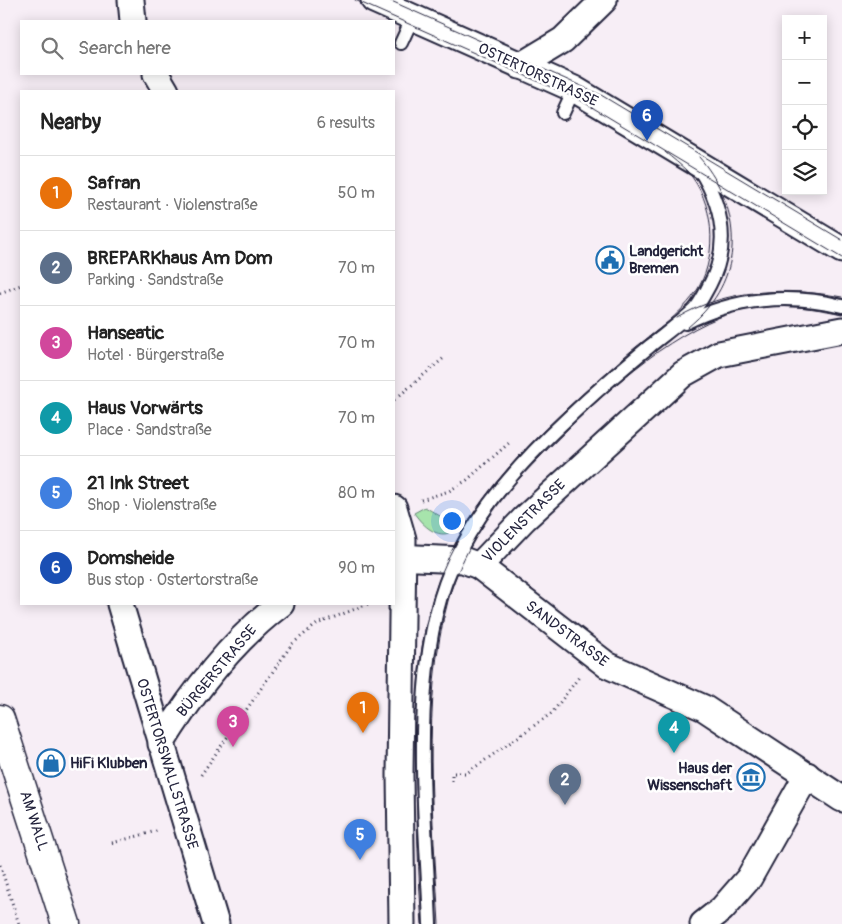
<!DOCTYPE html>
<meta charset="utf-8">
<style>
:root{--surface:#fff;--page:#f6f6f6;--text:#222;--muted:#767676;--line:#e0e0e0;--accent:#1f6fb2}
body{margin:0;font-family:Pangolin,sans-serif;background:var(--page);color:var(--text)}
.controls{position:absolute;right:15px;top:15px;display:grid;overflow:hidden;border-radius:0px;box-shadow:0 2px 12px #0003}
.controls button{width:45px;height:45px;display:grid;place-items:center;padding:0;border:0;border-bottom:1px solid var(--line);background:var(--surface);color:var(--text);font:25px sans-serif}
.you{position:absolute;left:451px;top:520px;width:18px;height:18px;margin:-12px;border:4px solid #fff;border-radius:50%;background:#1a73e8;box-shadow:0 0 0 8px #1a73e833}
.badge{display:grid;place-items:center;width:32px;height:32px;border-radius:50%;background:var(--accent);color:#fff;font-size:16px;font-weight:700}
.pin{position:absolute;translate:-50% -41px;filter:drop-shadow(0 1px 2px #0008)}
.pin::after{content:'';position:absolute;top:26px;width:18px;height:15px;background:inherit;clip-path:polygon(0 0,100% 0,50% 100%)}
.list{margin:0;padding:0;list-style:none}
h2{display:flex;justify-content:space-between;align-items:center;height:65px;margin:0;padding:0 20px;font-size:21px}
h2 small{font-size:16px;font-weight:400;color:var(--muted)}
.list li{display:grid;grid-template-columns:32px 1fr auto;gap:15px;align-items:center;box-sizing:border-box;height:75px;padding:0 20px;border-top:1px solid var(--line)}
.list b{display:block;font-size:19px;white-space:nowrap}
.list p{margin:0;font-size:16px;white-space:nowrap;color:var(--muted)}
.list em{font-size:16px;font-style:normal;color:var(--muted)}
.icon{flex:none;width:28px;height:28px;fill:none;stroke:currentColor;stroke-width:2;stroke-linecap:round;stroke-linejoin:round}
.map{position:relative;flex:none;width:842px;height:924px;overflow:hidden}
.search{position:absolute;background:var(--surface);box-shadow:0 2px 12px #0003;left:20px;top:20px;width:375px;height:55px;display:flex;align-items:center;gap:12px;box-sizing:border-box;padding:0 18px;border-radius:0px;color:var(--muted);font-size:19px}
.panel{position:absolute;background:var(--surface);box-shadow:0 2px 12px #0003;left:20px;top:90px;width:375px;height:515px;border-radius:0px}
.map>svg:first-child{display:block}
</style>
<div class="map">
<svg width="842" height="924" viewBox="0 0 842 924">
<rect width="100%" height="100%" fill="#f7eef6"/>
<filter id="ink" filterUnits="userSpaceOnUse"><feTurbulence type="fractalNoise" baseFrequency=".02" numOctaves="2"/><feDisplacementMap in="SourceGraphic" scale="10" xChannelSelector="R" yChannelSelector="G"/><feConvolveMatrix kernelMatrix="1 2 1 2 8 2 1 2 1" color-interpolation-filters="sRGB"/></filter>
<g filter="url(#ink)">
<path fill="#a7e4ac" stroke="#648374" d="M425,507L455,525L449,533C435,538 421,523 414,513Z"/>
<g fill="none" stroke-linecap="round" stroke-linejoin="round">
<g stroke="#22223b" stroke-width="16">
<g id="lane">
<path d="M401,43L413,17"/>
<path d="M563,113L574,89"/>
<path d="M685,323C734,298 789,293 842,306"/>
<path d="M430,924C426,818 408,667 451,569C477,510 521,462 568,418C594,393 622,369 650,346C665,334 680,323 694,310C701,302 705,293 710,284C731,244 722,205 699,169"/>
</g>
</g>
<g stroke="#22223b" stroke-width="29">
<g id="street">
<path d="M131,0L133,21"/>
<path d="M374,0L574,89L842,250"/>
<path d="M520,66L563,40L604,0"/>
<path d="M156,74L166,91"/>
<path d="M394,508L403,539L400,775L402,924"/>
<path d="M394,557L463,560L479,566L607,665L704,708L842,799"/>
<path d="M479,566L524,519L683,374L719,354L842,330"/>
<path d="M120,604L216,924"/>
<path d="M161,744C193,692 232,641 281,604"/>
<path d="M703,924L722,909L749,878L807,775"/>
</g>
</g>
<g stroke="#22223b" stroke-width="31">
<path id="secondary" d="M0,719L66,924"/>
</g>
<g stroke="#22223b" stroke-width="3" stroke-dasharray="1 4" stroke-linecap="butt">
<path d="M0,293L21,285"/>
<path d="M400,395L445,357"/>
<path d="M394,400L397,397"/>
<path d="M421,500L449,491L467,480L509,443"/>
<path d="M201,775L292,644L317,624L368,604"/>
<path d="M452,781V773H467L552,713L579,677"/>
<path d="M112,843L160,830"/>
<path d="M0,865L19,924"/>
</g>
<use href="#lane" stroke="#fff" stroke-width="12"/>
<use href="#street" stroke="#fff" stroke-width="25"/>
<use href="#secondary" stroke="#fff" stroke-width="28"/>
<g stroke="#22223b" stroke-width="1">
<path d="M355,0L580,100L842,258"/>
<path d="M389,0L601,95L842,240"/>
<path d="M677,318C726,288 787,287 842,297"/>
<path d="M687,328C695,321 703,314 709,306C746,260 736,199 699,157"/>
<path d="M422,924C418,873 417,822 416,771C416,703 416,636 442,572C478,484 554,419 624,357C649,335 682,316 699,287C718,252 714,202 688,172C681,165 672,158 665,152"/>
<path d="M439,924C433,822 421,699 448,601C456,571 470,545 486,520C500,497 520,478 539,458C589,407 653,344 720,317C759,302 802,305 842,314"/>
</g>
</g>
</g>
<defs>
<g id="civic-ring" transform="scale(1.4375)"><circle r="9.5" fill="#fff" stroke="#1f6fb2" stroke-width="1.5"/><path d="M-.6-6.5H3V-4.5H.6V-3L4-1V1h2V6H-6V1h2V-1L-.6-3ZM-1.2 2.5V6h2.4V2.5Z" fill="#1f6fb2"/></g>
<g id="shop-ring" transform="scale(1.4375)"><circle r="9.5" fill="#fff" stroke="#1f6fb2" stroke-width="1.5"/><path d="M-5-2.5h2.3a2.7 3.5 0 0 1 5.4 0H5L5.5 6h-11ZM-1.5-2.5h3a1.5 2.3 0 0 0-3 0Z" fill="#1f6fb2"/></g>
<g id="museum-ring" transform="scale(1.4375)"><circle r="9.5" fill="#fff" stroke="#1f6fb2" stroke-width="1.5"/><path d="M0-6L6-3V-2H-6V-3ZM-5-1h2V3h-2ZM-1-1h2V3h-2ZM3-1h2V3H3ZM-6 4H6V6H-6Z" fill="#1f6fb2"/></g>
</defs>
<g fill-rule="evenodd">
<use href="#civic-ring" x="610" y="260"/>
<use href="#shop-ring" x="51" y="763"/>
<use href="#museum-ring" x="751" y="777"/>
</g>
<g text-anchor="middle" dominant-baseline="central" stroke-width="5" stroke-linejoin="round" paint-order="stroke">
<g font-size="15" fill="#22223b" stroke="#fff">
<text transform="translate(538 75) rotate(25)">OSTERTORSTRASSE</text>
<text transform="translate(524 521) rotate(-45)">VIOLENSTRASSE</text>
<text transform="translate(567 634) rotate(37)">SANDSTRASSE</text>
<text transform="translate(217 671) rotate(-50)">BÜRGERSTRASSE</text>
<text transform="translate(167 764) rotate(73)">OSTERTORSWALLSTRASSE</text>
<text transform="translate(34 821) rotate(72)">AM WALL</text>
</g>
<g font-size="15" font-weight="bold" fill="#22223b" stroke="#fff" text-anchor="start">
<text x="629" y="251">Landgericht<tspan x="629" dy="17">Bremen</tspan></text>
<text x="70" y="763">HiFi Klubben</text>
<text x="732" y="768" text-anchor="end">Haus der<tspan x="732" dy="17">Wissenschaft</tspan></text>
</g>
</g>
</svg>
<div class="controls">
<button>+</button>
<button>−</button>
<button><svg class="icon" aria-label="locate" viewBox="0 0 24 24"><circle cx="12" cy="12" r="6"/><path d="M12 2v4M12 18v4M2 12h4M18 12h4"/></svg></button>
<button><svg class="icon" aria-label="layers" viewBox="0 0 24 24"><path d="M12 4l9 5-9 5-9-5zM3 14l9 5 9-5"/></svg></button>
</div>
<div class="you"></div>
<div class="pin badge" style="left:363px;top:733px;background:#e8710a">1</div>
<div class="pin badge" style="left:565px;top:805px;background:#5c6f8a">2</div>
<div class="pin badge" style="left:233px;top:747px;background:#d1479c">3</div>
<div class="pin badge" style="left:674px;top:753px;background:#0f9aa8">4</div>
<div class="pin badge" style="left:360px;top:860px;background:#3f7fe0">5</div>
<div class="pin badge" style="left:647px;top:141px;background:#1a4fb4">6</div>
<div class="search"><svg class="icon" aria-label="search" viewBox="0 0 24 24"><circle cx="10" cy="10" r="6"/><path d="M15 15l6 6"/></svg>Search here</div>
<section class="panel">
<h2>Nearby<small>6 results</small></h2>
<ul class="list">
<li><span class="badge" style="background:#e8710a">1</span><div><b>Safran</b><p>Restaurant · Violenstraße</p></div><em>50 m</em></li>
<li><span class="badge" style="background:#5c6f8a">2</span><div><b>BREPARKhaus Am Dom</b><p>Parking · Sandstraße</p></div><em>70 m</em></li>
<li><span class="badge" style="background:#d1479c">3</span><div><b>Hanseatic</b><p>Hotel · Bürgerstraße</p></div><em>70 m</em></li>
<li><span class="badge" style="background:#0f9aa8">4</span><div><b>Haus Vorwärts</b><p>Place · Sandstraße</p></div><em>70 m</em></li>
<li><span class="badge" style="background:#3f7fe0">5</span><div><b>21 Ink Street</b><p>Shop · Violenstraße</p></div><em>80 m</em></li>
<li><span class="badge" style="background:#1a4fb4">6</span><div><b>Domsheide</b><p>Bus stop · Ostertorstraße</p></div><em>90 m</em></li>
</ul>
</section>
</div>
